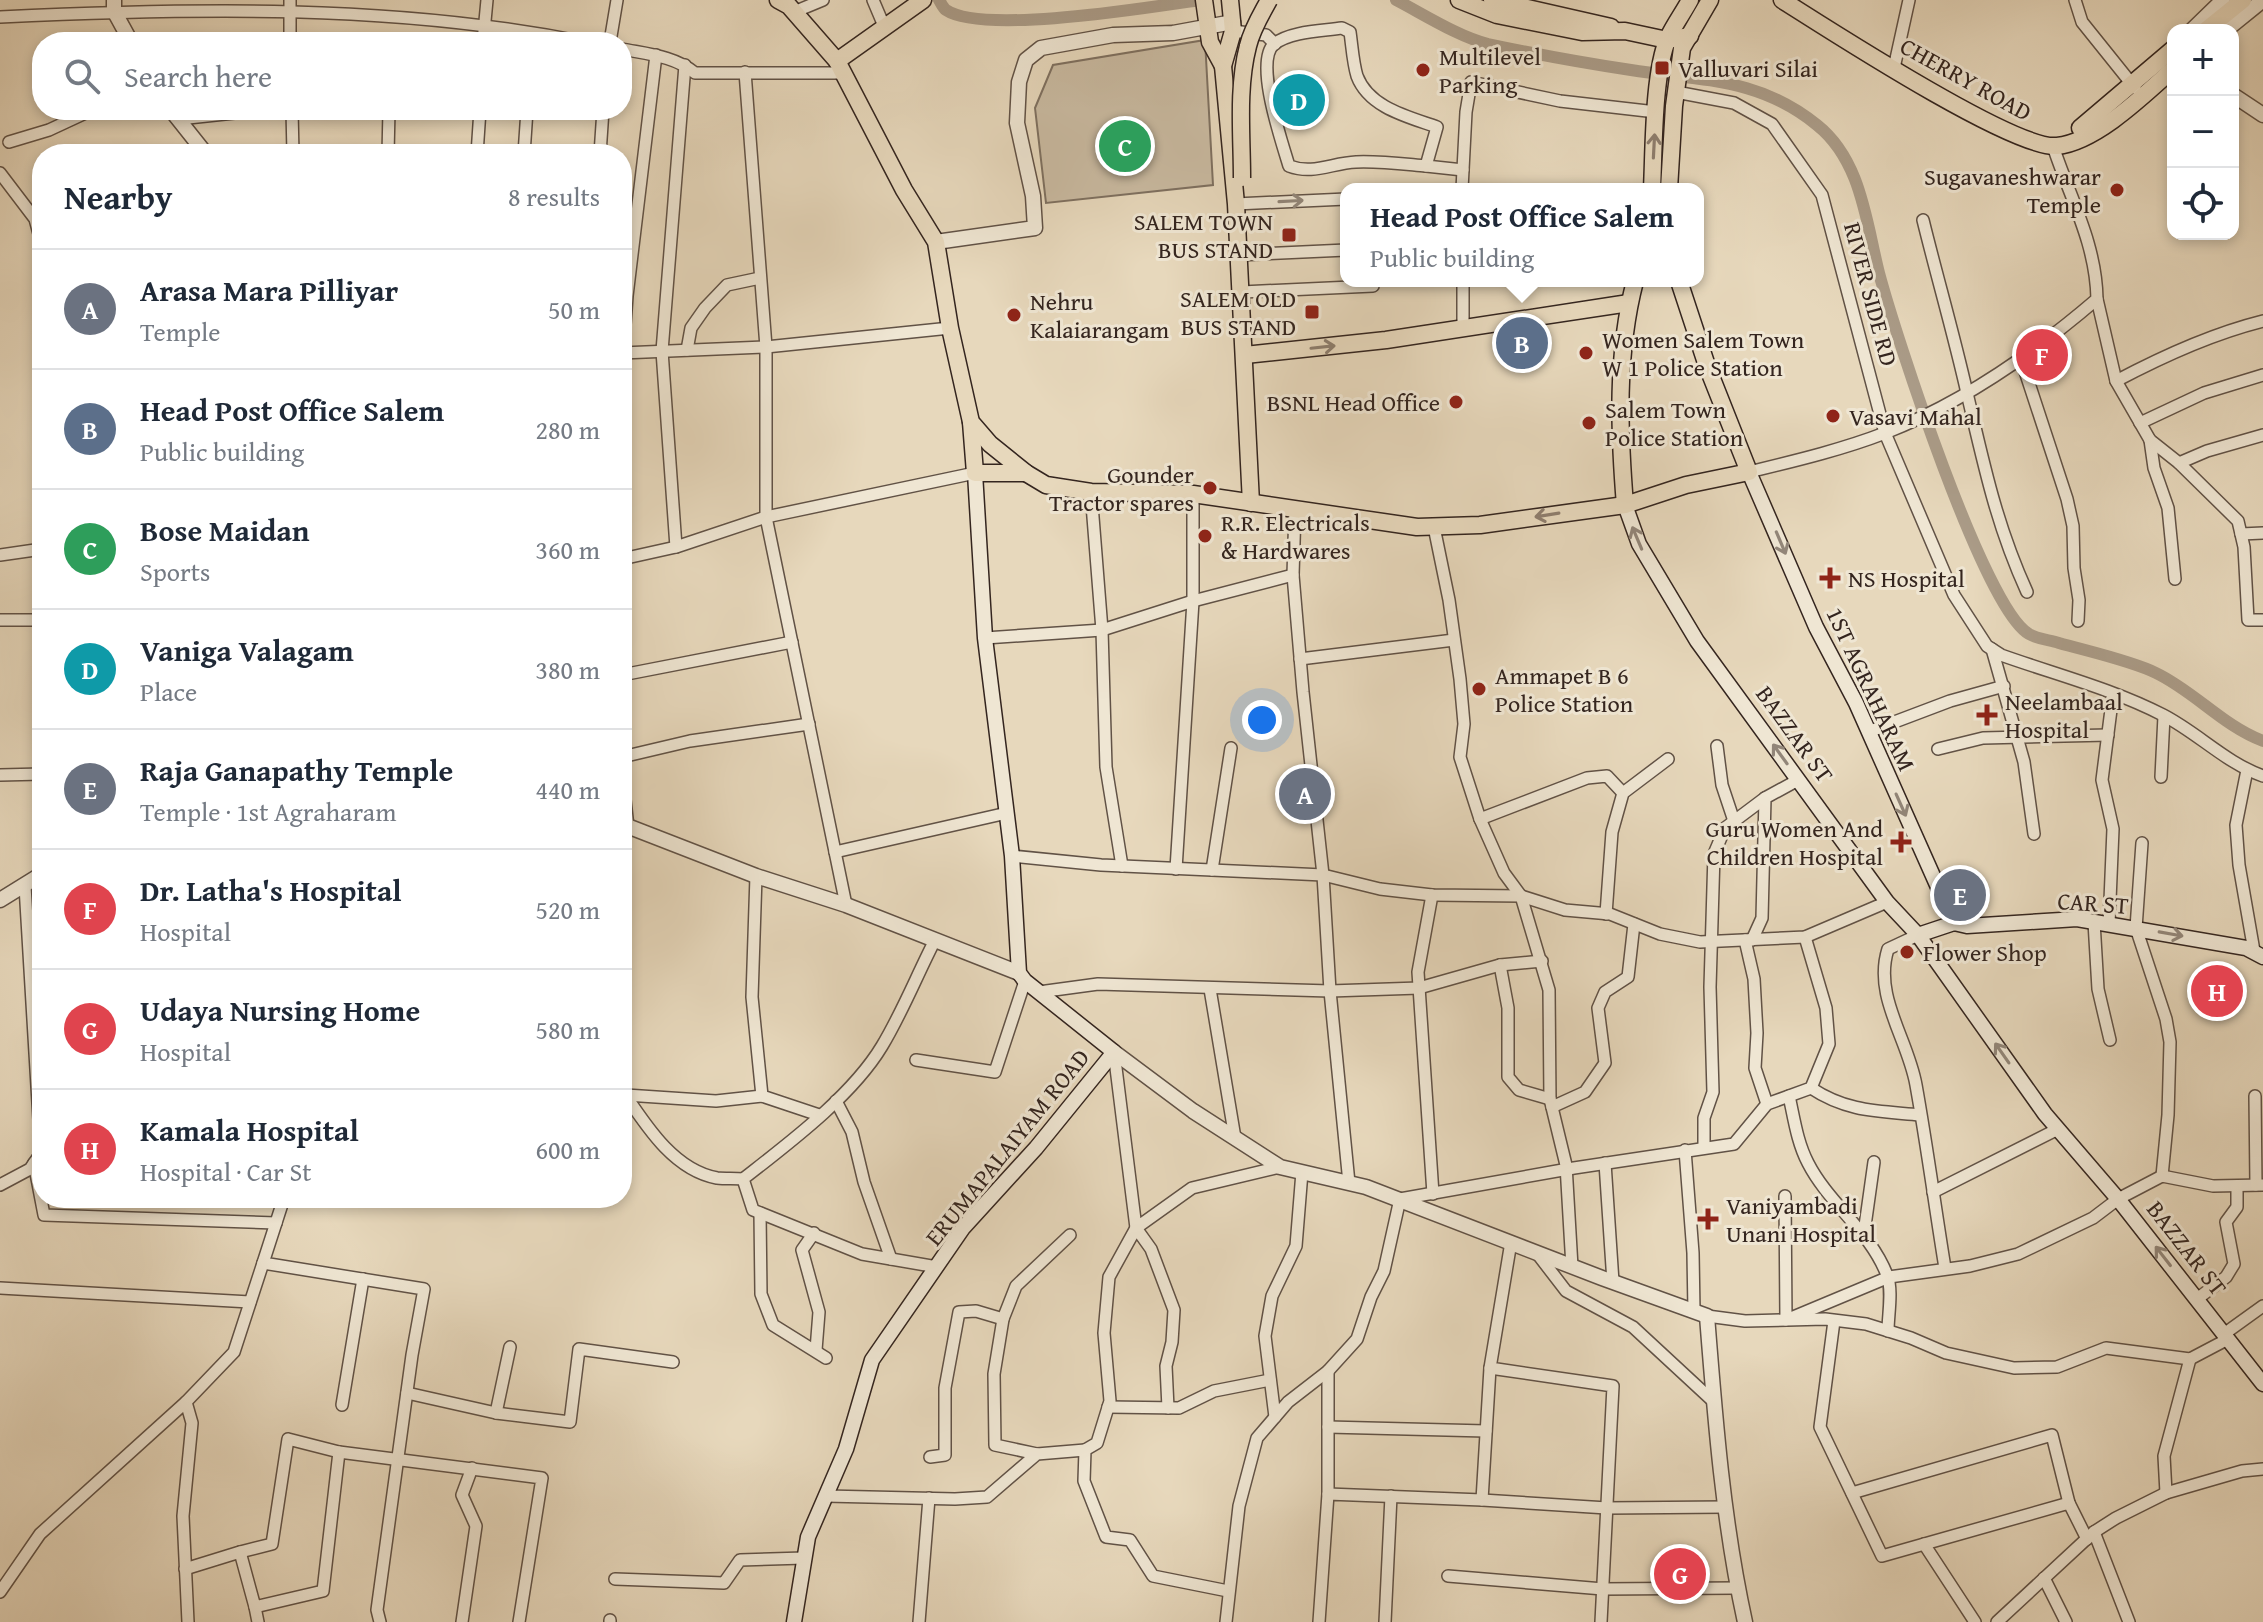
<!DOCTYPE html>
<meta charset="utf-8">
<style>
:root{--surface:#fff;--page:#f6f6f7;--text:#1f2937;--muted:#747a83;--line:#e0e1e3;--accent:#db2777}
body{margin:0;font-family:"Gentium Book Plus",serif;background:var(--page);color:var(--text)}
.controls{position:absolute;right:24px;top:24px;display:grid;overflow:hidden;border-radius:16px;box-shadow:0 4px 12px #0003}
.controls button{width:72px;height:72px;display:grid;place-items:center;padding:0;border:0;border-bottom:2px solid var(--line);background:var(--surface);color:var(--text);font:40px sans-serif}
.you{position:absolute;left:1262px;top:720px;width:28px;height:28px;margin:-20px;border:6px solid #fff;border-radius:50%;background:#1a73e8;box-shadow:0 0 0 12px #1a73e833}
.badge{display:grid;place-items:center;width:52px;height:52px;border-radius:50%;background:var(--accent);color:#fff;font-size:26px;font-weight:700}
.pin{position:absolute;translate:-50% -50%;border:4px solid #fff;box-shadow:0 2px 8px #0006}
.popup{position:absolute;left:1340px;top:183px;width:364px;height:104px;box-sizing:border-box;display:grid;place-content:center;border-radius:16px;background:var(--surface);filter:drop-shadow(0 2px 6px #0005);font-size:26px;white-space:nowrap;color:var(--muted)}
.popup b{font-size:30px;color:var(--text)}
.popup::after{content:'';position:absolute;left:50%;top:100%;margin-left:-16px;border:16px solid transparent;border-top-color:var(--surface)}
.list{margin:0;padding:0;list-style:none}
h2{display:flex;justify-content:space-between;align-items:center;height:104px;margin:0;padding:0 32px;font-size:34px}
h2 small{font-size:26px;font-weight:400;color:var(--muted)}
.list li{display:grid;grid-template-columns:52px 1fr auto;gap:24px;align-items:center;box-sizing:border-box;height:120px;padding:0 32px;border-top:2px solid var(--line)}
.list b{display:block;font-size:30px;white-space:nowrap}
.list p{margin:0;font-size:26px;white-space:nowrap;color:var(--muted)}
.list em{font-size:26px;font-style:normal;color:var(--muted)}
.icon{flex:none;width:44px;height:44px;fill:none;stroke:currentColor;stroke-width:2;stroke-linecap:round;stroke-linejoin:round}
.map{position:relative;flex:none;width:2263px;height:1622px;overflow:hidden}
.search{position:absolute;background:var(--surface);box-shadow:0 4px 12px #0003;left:32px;top:32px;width:600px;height:88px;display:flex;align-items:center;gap:20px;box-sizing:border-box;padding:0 28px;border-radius:32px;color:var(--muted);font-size:30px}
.panel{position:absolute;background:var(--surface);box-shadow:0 4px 12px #0003;left:32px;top:144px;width:600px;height:1064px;border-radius:32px}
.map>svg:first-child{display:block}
</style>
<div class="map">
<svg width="2263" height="1622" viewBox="0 0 2263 1622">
<rect width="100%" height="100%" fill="#e7d8bc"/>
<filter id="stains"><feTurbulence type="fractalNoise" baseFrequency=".0025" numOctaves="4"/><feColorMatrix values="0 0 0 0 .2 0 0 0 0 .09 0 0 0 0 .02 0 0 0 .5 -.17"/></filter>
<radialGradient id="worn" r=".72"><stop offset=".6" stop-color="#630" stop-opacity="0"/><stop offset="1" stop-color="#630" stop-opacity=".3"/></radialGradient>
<path fill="#c9baa1" stroke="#7e7060" stroke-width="2" d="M1205,40L1213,185L1046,203L1035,108L1053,65Z"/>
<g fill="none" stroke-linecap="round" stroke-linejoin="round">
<g stroke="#aa9b87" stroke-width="12">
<path d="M939,0C941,3 943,8 946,10C983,35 1151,7 1200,0"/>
<path d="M1396,0C1423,14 1459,37 1488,44C1535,54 1584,63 1631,70C1701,81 1758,77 1817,125C1861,160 1866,221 1879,273C1895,333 1984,609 2029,634C2037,639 2050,640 2059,643C2087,651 2132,661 2156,673C2194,691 2223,726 2263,741"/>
</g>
<g stroke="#615246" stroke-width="14">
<g id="minor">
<path d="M873,0L884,26"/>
<path d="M2075,0L2082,22L2135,88"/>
<path d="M794,12L823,0"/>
<path d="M0,17C194,8 393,4 584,42"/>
<path d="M1342,28L1350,32C1352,46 1353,63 1357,76C1369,108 1409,117 1437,127L1426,166C1403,164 1379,161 1356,162C1332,163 1313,175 1289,166C1282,142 1254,62 1274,44C1291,31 1322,31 1342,28Z"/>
<path d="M1233,31L1266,35L1275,44"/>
<path d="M290,42V0"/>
<path d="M483,42L487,0"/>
<path d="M610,42L617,0"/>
<path d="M622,49C647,54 675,56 695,73H845"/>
<path d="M1894,68L1909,0"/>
<path d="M745,72L766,347V517L846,905"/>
<path d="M1676,92L1734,103L1772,124L1822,195L1885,433L1954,595L1987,646L2001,655C2054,674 2113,689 2163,715C2198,733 2226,763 2263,776"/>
<path d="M292,110L293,154"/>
<path d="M179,119L263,110"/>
<path d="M9,142L49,130L92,110"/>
<path d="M388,154L389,110"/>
<path d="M477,154L480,110"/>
<path d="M524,154L527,110"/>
<path d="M600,154L603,110"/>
<path d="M1426,166L1463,170"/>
<path d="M0,173L35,219L42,245"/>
<path d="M1462,189L1466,112L1471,82L1560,101L1656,112"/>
<path d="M1236,204L1346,199"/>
<path d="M1923,220C1937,277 1954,335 1967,393C1984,465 1996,524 2027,592"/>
<path d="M1239,255L1346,250"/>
<path d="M1463,281V327"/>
<path d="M1242,292L1373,286V281"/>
<path d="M2097,299L2116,381L2150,440L2179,463L2238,521L2244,547L2248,620H2263"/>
<path d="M687,350L691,328L705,308L727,285L760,278"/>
<path d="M622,353L766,347L950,328"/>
<path d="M623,353L627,296L656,55"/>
<path d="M2021,359L2067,499L2073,526L2074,568L2079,600L2078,621"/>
<path d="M2116,381C2163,356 2211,334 2263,321"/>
<path d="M2140,423L2204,393L2263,375"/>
<path d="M2150,440L2154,468L2168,508L2175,579"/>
<path d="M2179,463L2207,451L2263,435"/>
<path d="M1749,472C1794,461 1841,450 1885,433C1963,403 2034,353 2097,299C2096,243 2070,198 2053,146"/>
<path d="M1091,492L1102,630L1106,767L1122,866"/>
<path d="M1295,510L1293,575L1303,692L1323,875L1330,991L1349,1183"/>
<path d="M1434,527L1449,600L1460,679L1464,724L1460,757L1480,819L1504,873L1521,896L1549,990L1550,1099L1566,1165L1572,1267"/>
<path d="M2241,534L2263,533"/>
<path d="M676,547L662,351L685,65"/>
<path d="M0,555L42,549"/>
<path d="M622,559L676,547L766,517L975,473"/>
<path d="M0,620H42"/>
<path d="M985,638L1102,630L1193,601L1293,575"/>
<path d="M1992,649L2024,762L2034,834"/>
<path d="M1300,659L1454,640"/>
<path d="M622,675L792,642"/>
<path d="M1868,732L1950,701L2004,686"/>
<path d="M1717,746L1722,785L1734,821"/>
<path d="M1938,749L1983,738L2108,735"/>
<path d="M622,757L690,741L809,724"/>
<path d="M2247,770L2236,825L2239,865L2254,951"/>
<path d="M622,773L628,827"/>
<path d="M0,775L42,774"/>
<path d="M2161,777L2164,716"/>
<path d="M1480,819L1587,778L1607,776L1623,793"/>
<path d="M2142,843L2136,928L2166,1019L2170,1042L2168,1115L2162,1176"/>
<path d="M835,852L1007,813"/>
<path d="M1012,856L1101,865L1323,875L1380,889L1432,895L1521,896L1565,910L1610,914L1660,934L1700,942L1805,937L1887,902"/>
<path d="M1176,869L1193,601V494"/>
<path d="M1212,870L1231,748"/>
<path d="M756,876L752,997L762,1096L819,1115"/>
<path d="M1432,895L1418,972L1433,1194"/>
<path d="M1606,914L1612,832L1623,793L1668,759"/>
<path d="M2094,922L2098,989L2110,1040"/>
<path d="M2109,924L2113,829L2102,780L2113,694"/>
<path d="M1918,935L1888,949C1873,996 1908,1039 1916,1085C1927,1146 1935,1207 1945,1268"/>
<path d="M935,940C917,975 902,1013 882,1046C852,1096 789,1143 743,1179L753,1210L862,1254L937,1267"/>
<path d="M1745,940L1754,979L1757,1033L1755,1068L1767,1104"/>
<path d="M1752,940L1762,918L1765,798L1798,780"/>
<path d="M30,942H42"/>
<path d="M1500,965L1508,1008V1077L1519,1090L1550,1099"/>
<path d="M1210,989L1235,1138"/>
<path d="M1039,992L1098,984L1330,991L1419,988L1500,965L1542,961"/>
<path d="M1114,1052L1136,1228L1192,1188L1280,1167"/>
<path d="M916,1060L995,1072L1025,981"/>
<path d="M1811,1088C1847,1112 1879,1111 1920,1115"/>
<path d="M622,1090C645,1124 673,1170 717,1178C726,1179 735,1178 743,1179"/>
<path d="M626,1095L716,1101L762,1096"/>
<path d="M1789,1096C1794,1118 1797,1142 1808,1163C1829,1204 1870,1231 1887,1275C1893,1290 1888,1315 1888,1331"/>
<path d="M2255,1096L2256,1185"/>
<path d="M836,1101L852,1132L864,1182L891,1259"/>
<path d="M1552,1107L1585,1092L1605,1063L1598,1008L1605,992L1628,977L1634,924"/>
<path d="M1704,1147V1118L1713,1092L1710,987L1714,854L1725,828L1765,798"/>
<path d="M1685,1150L1693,1253L1694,1311"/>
<path d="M34,1163L44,1215L276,1223"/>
<path d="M1605,1163L1613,1282"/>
<path d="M0,1185L30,1169L41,1153L25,886"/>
<path d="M1933,1192L2058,1129"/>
<path d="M1785,1196L1786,1320L1889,1277L1970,1266L2018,1254L2093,1218L2118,1199L2162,1176L2213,1186L2263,1185"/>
<path d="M284,1198L263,1263L424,1289L412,1355L377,1610L380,1622"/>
<path d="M439,1198L440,1201"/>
<path d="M760,1213L761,1294L773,1325L826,1358"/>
<path d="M814,1233L802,1250L819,1312L816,1350"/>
<path d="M1864,1233L1874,1162"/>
<path d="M1511,1242L1490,1368L1613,1386L1601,1622"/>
<path d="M1536,1252L1566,1291L1633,1327L1714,1402"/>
<path d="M0,1288L250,1302"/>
<path d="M2197,1299L2226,1277L2234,1264L2226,1222L2237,1207V1186"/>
<path d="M1707,1316L1745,1321L1825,1319L1866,1324L1911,1338L1946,1353L2014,1368L2057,1367L2106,1348L2190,1359L2228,1339"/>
<path d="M1834,1321L1820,1427L1882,1556L2069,1503L2087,1539"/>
<path d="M2224,1334L2263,1306"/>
<path d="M407,1393L496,1413L570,1422L579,1349L673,1362"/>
<path d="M186,1402L234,1352L263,1263"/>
<path d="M342,1405L363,1279"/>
<path d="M1108,1407L1179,1408L1214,1391L1270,1380"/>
<path d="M1168,1408L1166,1366L1172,1342L1174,1310L1151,1249L1136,1228L1109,1277L1104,1333L1110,1401L1097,1443L1085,1450L1084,1481L1106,1537L1130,1540L1153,1576L1228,1591"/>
<path d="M496,1413L510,1347"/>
<path d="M1275,1417L1265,1336L1272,1296L1296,1246L1302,1172"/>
<path d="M1328,1427L1486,1431"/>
<path d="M1037,1454L995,1445L994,1374L1003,1319L1016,1286L1070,1235"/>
<path d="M930,1457L945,1455V1388L959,1312L976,1311L1003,1319"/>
<path d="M1852,1493L2052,1435L2069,1503"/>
<path d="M2166,1493L2164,1456L2190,1359"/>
<path d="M1328,1494V1371"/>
<path d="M826,1496L955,1499L987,1497L1037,1454L1085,1450"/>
<path d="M1482,1500L1607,1508L1726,1507"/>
<path d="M2094,1532L2129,1622"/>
<path d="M1924,1544L1975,1622"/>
<path d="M240,1552L272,1544L288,1439L339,1452"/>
<path d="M185,1569L240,1552L255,1607L323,1591L339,1452L542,1478L519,1622"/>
<path d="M1448,1576L1603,1589L1737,1588"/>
<path d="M2044,1578L2066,1622"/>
<path d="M615,1579L724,1583L740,1560L804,1558"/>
<path d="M0,1592L40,1534L186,1402L192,1423L183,1516L188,1622"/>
<path d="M255,1607L258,1622"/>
<path d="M462,1622L476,1526L462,1495L472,1468"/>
<path d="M610,1622V1620"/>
<path d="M919,1622L929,1498"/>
<path d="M1226,1622L1239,1506L1257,1438L1288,1402L1328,1371L1357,1339L1371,1297L1384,1271L1400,1199L1574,1168L1734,1144L1767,1104L1811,1088L1829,1044L1826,1008L1805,937"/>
<path d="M1319,1622L1328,1494L1482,1500L1490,1368"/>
<path d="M1385,1622L1391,1496"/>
<path d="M1997,1622L2094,1532L2116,1518L2166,1493L2242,1471L2263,1469"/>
</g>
</g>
<g stroke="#615246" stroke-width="17">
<g id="tertiary">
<path d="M114,0V11L131,42"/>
<path d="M2192,30L2223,0"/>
<path d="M2226,30L2263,0"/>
<path d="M2233,95L2263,115"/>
<path d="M171,110L206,154"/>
<path d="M936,242L1035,228L1033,196L1017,123L1019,82L1026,60L1041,48L1113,35L1173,33L1233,22"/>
<path d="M622,824L756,876L846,905L1019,973"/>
<path d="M0,900L42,874"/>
<path d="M1114,1052L1193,1111L1280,1167L1366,1187L1602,1278L1707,1316C1715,1418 1723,1522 1745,1622"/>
</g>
</g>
<g stroke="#34251f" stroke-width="17">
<g id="secondary">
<path d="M1749,472L1816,627L1856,703L1954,923"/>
<path d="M1625,505L1639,544L1697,641L1887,902L1918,935L2045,1114L2118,1199L2263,1384"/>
<path d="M1918,935L1954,923L1967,926L2077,919L2246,948L2263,957"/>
<path d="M794,1622L808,1537L846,1449L872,1360L963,1228L1036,1148L1114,1052L1025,981L1019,973L1012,856L985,638L975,473"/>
</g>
</g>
<g stroke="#34251f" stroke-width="19">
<g id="primary">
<path d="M778,0L789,6L837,61L904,190L936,242L950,328L971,422L990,444L1026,473L1046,485L1091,492L1193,494L1417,527L1480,525L1625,505L1686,485L1749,472L1707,366L1679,281"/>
<path d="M1204,0L1210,42L1223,66"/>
<path d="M1230,0L1233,31L1223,66L1236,204L1251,503"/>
<path d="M1459,0L1497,15L1582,32L1625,31L1667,40L1690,36"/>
<path d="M1492,0L1611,27"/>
<path d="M1782,0C1828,29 2014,150 2057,146C2096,142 2144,95 2173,69"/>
<path d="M2206,30L2243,0"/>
<path d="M837,61L923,0"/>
<path d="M2080,128L2173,49"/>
<path d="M1652,189C1654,149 1653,74 1668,38C1674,25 1683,13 1690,0"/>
<path d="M1669,189L1674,106L1682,48L1710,0"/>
<path d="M1245,355L1386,340L1629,303"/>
<path d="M971,422L975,473H1026"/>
<path d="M1625,505C1619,431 1616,354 1635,281"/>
</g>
</g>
<use href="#minor" stroke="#efe6d3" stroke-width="11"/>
<use href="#tertiary" stroke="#efe6d3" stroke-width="14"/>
<use href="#secondary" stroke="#efe6d3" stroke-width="14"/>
<use href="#primary" stroke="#e7d8bc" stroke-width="16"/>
<g stroke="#34251f" stroke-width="19" stroke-linecap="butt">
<path id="primary-bridge" d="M1242,178C1242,136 1237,88 1248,46C1252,29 1261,15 1269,0"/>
</g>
<use href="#primary-bridge" stroke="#e7d8bc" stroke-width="16"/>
</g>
<defs><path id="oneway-shaft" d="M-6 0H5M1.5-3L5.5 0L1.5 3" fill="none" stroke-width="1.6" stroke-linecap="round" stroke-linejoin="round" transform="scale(2)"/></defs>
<g stroke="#8e7e6e">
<use href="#oneway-shaft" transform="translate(1654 146) rotate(-87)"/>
<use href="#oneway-shaft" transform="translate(1323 347) rotate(-6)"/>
<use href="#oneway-shaft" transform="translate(1547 515) rotate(171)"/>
</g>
<g stroke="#928679">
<use href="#oneway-shaft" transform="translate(1291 201) rotate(-3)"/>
<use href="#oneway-shaft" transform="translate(1637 538) rotate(-113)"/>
<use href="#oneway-shaft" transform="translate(1781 543) rotate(67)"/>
<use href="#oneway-shaft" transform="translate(1780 754) rotate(-126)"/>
<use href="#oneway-shaft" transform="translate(1901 805) rotate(66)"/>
<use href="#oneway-shaft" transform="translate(2171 934) rotate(10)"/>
<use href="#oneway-shaft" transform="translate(2002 1053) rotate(-125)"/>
<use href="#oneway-shaft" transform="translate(2163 1256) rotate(-128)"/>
</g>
<g fill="#8f2418" stroke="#efe6d3" stroke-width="3">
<rect x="1654" y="60" width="16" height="16" rx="4"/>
<circle cx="1423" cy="70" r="8"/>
<circle cx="2117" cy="190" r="8"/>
<rect x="1281" y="227" width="16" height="16" rx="4"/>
<rect x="1304" y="304" width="16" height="16" rx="4"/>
<circle cx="1014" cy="315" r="8"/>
<circle cx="1586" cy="353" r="8"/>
<circle cx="1456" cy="402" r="8"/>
<circle cx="1833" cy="416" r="8"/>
<circle cx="1589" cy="423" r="8"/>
<circle cx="1210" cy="488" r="8"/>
<circle cx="1205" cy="536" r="8"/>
<path d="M1826 566h8v8h8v8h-8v8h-8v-8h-8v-8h8z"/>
<circle cx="1479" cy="689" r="8"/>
<path d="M1983 703h8v8h8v8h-8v8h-8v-8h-8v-8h8z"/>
<path d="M1897 830h8v8h8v8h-8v8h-8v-8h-8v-8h8z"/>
<circle cx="1907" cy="952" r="8"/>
<path d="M1704 1207h8v8h8v8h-8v8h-8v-8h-8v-8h8z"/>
</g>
<g text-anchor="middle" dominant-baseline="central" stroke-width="6" stroke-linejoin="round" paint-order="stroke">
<g font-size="24" fill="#34251f" stroke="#efe6d3" text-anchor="start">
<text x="1439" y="56">Multilevel<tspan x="1439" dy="28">Parking</tspan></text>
<text x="1678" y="68">Valluvari Silai</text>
<text x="2101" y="176" text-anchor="end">Sugavaneshwarar<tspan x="2101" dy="28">Temple</tspan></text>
<text x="1273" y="221" text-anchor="end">SALEM TOWN<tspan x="1273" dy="28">BUS STAND</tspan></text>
<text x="1296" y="298" text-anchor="end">SALEM OLD<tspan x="1296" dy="28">BUS STAND</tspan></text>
<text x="1030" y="301">Nehru<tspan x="1030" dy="28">Kalaiarangam</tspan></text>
<text x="1602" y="339">Women Salem Town<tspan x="1602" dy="28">W 1 Police Station</tspan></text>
<text x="1440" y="402" text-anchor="end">BSNL Head Office</text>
<text x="1605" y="409">Salem Town<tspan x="1605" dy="28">Police Station</tspan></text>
<text x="1849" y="416">Vasavi Mahal</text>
<text x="1194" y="474" text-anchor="end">Gounder<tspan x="1194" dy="28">Tractor spares</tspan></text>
<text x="1221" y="522">R.R. Electricals<tspan x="1221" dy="28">&amp; Hardwares</tspan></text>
<text x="1848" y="578">NS Hospital</text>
<text x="1495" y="675">Ammapet B 6<tspan x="1495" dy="28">Police Station</tspan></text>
<text x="2005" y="701">Neelambaal<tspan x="2005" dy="28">Hospital</tspan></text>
<text x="1883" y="828" text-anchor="end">Guru Women And<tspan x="1883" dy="28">Children Hospital</tspan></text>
<text x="1923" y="952">Flower Shop</text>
<text x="1726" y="1205">Vaniyambadi<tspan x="1726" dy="28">Unani Hospital</tspan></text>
</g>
<g font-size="24" fill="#34251f" stroke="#efe6d3">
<text transform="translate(1966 79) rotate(29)">CHERRY ROAD</text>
<text transform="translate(1871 294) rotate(75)">RIVER SIDE RD</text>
<text transform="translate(1871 689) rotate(65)">1ST AGRAHARAM</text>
<text transform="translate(1795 734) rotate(54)">BAZZAR ST</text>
<text transform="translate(2093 903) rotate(4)">CAR ST</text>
<text transform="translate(1007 1147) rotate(-51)">ERUMAPALAIYAM ROAD</text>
<text transform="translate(2187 1248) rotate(52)">BAZZAR ST</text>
</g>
</g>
<rect width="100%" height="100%" filter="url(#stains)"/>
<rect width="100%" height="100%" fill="url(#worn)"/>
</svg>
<div class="controls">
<button>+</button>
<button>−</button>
<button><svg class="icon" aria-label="locate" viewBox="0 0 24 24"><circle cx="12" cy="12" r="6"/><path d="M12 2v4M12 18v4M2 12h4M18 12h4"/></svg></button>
</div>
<div class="you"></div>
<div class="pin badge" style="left:1305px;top:794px;background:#6b7280">A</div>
<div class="pin badge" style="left:1522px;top:343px;background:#5c6f8a">B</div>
<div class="popup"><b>Head Post Office Salem</b>Public building</div>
<div class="pin badge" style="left:1125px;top:146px;background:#2e9e5b">C</div>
<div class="pin badge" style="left:1299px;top:100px;background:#0f9aa8">D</div>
<div class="pin badge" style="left:1960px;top:895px;background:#6b7280">E</div>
<div class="pin badge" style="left:2042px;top:355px;background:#e0444e">F</div>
<div class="pin badge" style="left:1680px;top:1574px;background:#e0444e">G</div>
<div class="pin badge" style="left:2217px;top:991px;background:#e0444e">H</div>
<div class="search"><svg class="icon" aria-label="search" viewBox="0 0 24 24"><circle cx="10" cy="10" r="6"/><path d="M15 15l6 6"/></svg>Search here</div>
<section class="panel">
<h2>Nearby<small>8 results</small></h2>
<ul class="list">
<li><span class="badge" style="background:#6b7280">A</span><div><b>Arasa Mara Pilliyar</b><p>Temple</p></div><em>50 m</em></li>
<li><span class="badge" style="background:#5c6f8a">B</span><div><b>Head Post Office Salem</b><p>Public building</p></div><em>280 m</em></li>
<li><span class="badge" style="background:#2e9e5b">C</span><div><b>Bose Maidan</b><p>Sports</p></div><em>360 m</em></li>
<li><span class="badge" style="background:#0f9aa8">D</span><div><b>Vaniga Valagam</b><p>Place</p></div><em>380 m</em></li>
<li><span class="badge" style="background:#6b7280">E</span><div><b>Raja Ganapathy Temple</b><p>Temple · 1st Agraharam</p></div><em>440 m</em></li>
<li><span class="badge" style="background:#e0444e">F</span><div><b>Dr. Latha's Hospital</b><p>Hospital</p></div><em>520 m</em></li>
<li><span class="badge" style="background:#e0444e">G</span><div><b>Udaya Nursing Home</b><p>Hospital</p></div><em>580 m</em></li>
<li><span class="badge" style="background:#e0444e">H</span><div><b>Kamala Hospital</b><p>Hospital · Car St</p></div><em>600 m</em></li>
</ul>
</section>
</div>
